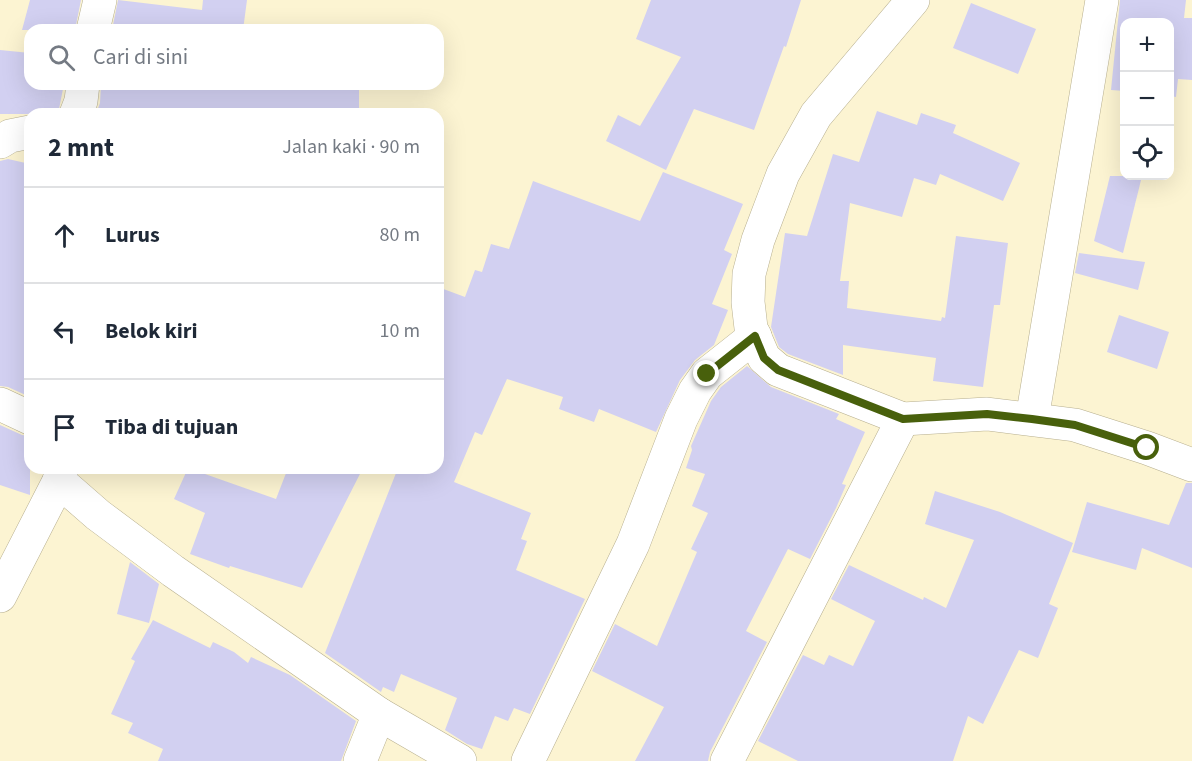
<!DOCTYPE html>
<html lang="id">
<meta charset="utf-8">
<style>
:root{--surface:#fff;--page:#f6f6f7;--text:#1f2937;--muted:#747a83;--line:#e0e1e3}
body{margin:0;font-family:"Source Sans 3",sans-serif;background:var(--page);color:var(--text)}
.controls{position:absolute;right:18px;top:18px;display:grid;overflow:hidden;border-radius:12px;box-shadow:0 6px 24px #0002}
.controls button{width:54px;height:54px;display:grid;place-items:center;padding:0;border:0;border-bottom:2px solid var(--line);background:var(--surface);color:var(--text);font:30px sans-serif}
.stop{position:absolute;width:18px;height:18px;margin:-14px;border:4px solid #48600c;border-radius:50%;background:#fff}
.stop.end{background:#48600c;border-color:#fff;box-shadow:0 2px 6px #0008}
.list{margin:0;padding:0;list-style:none}
h2{display:flex;justify-content:space-between;align-items:center;height:78px;margin:0;padding:0 24px;font-size:26px}
h2 small{font-size:20px;font-weight:400;color:var(--muted)}
.list li{display:grid;grid-template-columns:39px 1fr auto;gap:18px;align-items:center;box-sizing:border-box;height:96px;padding:0 24px;border-top:2px solid var(--line)}
.list b{display:block;font-size:22px;white-space:nowrap}
.list em{font-size:20px;font-style:normal;color:var(--muted)}
.icon{flex:none;width:33px;height:33px;fill:none;stroke:currentColor;stroke-width:2;stroke-linecap:round;stroke-linejoin:round}
.map{position:relative;flex:none;width:1192px;height:761px;overflow:hidden}
.search{position:absolute;background:var(--surface);box-shadow:0 6px 24px #0002;left:24px;top:24px;width:420px;height:66px;display:flex;align-items:center;gap:15px;box-sizing:border-box;padding:0 21px;border-radius:18px;color:var(--muted);font-size:22px}
.panel{position:absolute;background:var(--surface);box-shadow:0 6px 24px #0002;left:24px;top:108px;width:420px;height:366px;border-radius:18px}
.map>svg:first-child{display:block}
</style>
<div class="map">
<svg width="1192" height="761" viewBox="0 0 1192 761">
<rect width="100%" height="100%" fill="#fcf4d2"/>
<g fill="#d2d0f1">
<path d="M30,0H81L75,30H22Z"/>
<path d="M118,0L202,10L203,0H247L243,30H112Z"/>
<path d="M651,0H801L786,47L784,46L754,130L694,109L666,170L606,141L618,115L640,126L681,57L636,39Z"/>
<path d="M1120,0H1186L1184,18H1192V80L1178,79L1176,97L1170,96V22H1125V91L1111,90Z"/>
<path d="M971,3L1036,29L1018,74L953,48Z"/>
<path d="M0,50L30,53V84H64L58,114H0Z"/>
<path d="M101,84H359V114H96L100,103Z"/>
<path d="M877,111L917,125L921,113L956,125L953,133L1020,163L1003,201L940,174L936,185L914,178L902,217L850,203L840,281H849L847,308L941,321L942,317L945,318L956,236L1008,243L1000,305H994L983,387L933,381L936,358L843,345V375L788,354L779,347L771,327L785,233L807,236L833,154L859,162Z"/>
<path d="M8,159L30,164V397L8,387L0,386V161Z"/>
<path d="M663,172L743,204L724,250L732,254L712,304L728,310L714,345L695,360L680,380L656,432L599,409L594,422L559,409L563,397L507,379L482,435L475,432L454,482L531,513L521,539L527,541L516,570L585,599L530,714L514,708L508,721L495,716L482,749L467,744L445,730L457,698L401,674L394,692L383,687L381,692L325,653L398,468H438V287L465,297L475,270L482,272L491,244L509,249L533,181L640,221Z"/>
<path d="M1110,176H1142L1123,253L1094,241Z"/>
<path d="M1079,253L1145,262L1138,290L1075,273Z"/>
<path d="M1119,315L1169,332L1157,369L1107,352Z"/>
<path d="M747,366L771,387L839,414L836,419L865,432L842,484L846,485L836,508L810,559L788,549L746,631L767,642L710,752L708,761H635L664,707L592,671L615,624L657,646L697,552L691,549L708,513L692,506L705,474L686,468L692,450L691,446L711,401L721,387Z"/>
<path d="M0,425L22,435L30,436V495L0,485Z"/>
<path d="M188,468L276,499L288,468H363L302,588L230,566L229,568L190,554L205,513L174,499Z"/>
<path d="M1186,483H1192V568L1142,548L1136,570L1072,552L1087,502L1169,525Z"/>
<path d="M935,491L1000,512L1073,543L1049,604L1058,608L1038,658L1019,650L983,724L968,716L953,761H798L758,741L803,655L824,665L829,655L853,666L875,621L831,599L849,565L923,600L924,597L946,608L974,540L925,524Z"/>
<path d="M130,562L159,584L149,623L117,614Z"/>
<path d="M153,620L210,648L213,642L234,652L248,663L251,657L290,675L356,721L341,761H158L163,749L128,733L133,723L111,714L135,661L131,659Z"/>
</g>
<g fill="none" stroke-linecap="round" stroke-linejoin="round">
<g stroke="#b7af8f" stroke-width="34">
<g id="street">
<path d="M913,0L816,115L783,174L758,240L749,274L748,302L751,328L764,358L778,370L903,419L987,414L1075,425L1147,448L1192,465"/>
<path d="M93,30L100,0"/>
<path d="M76,114L81,101L83,84"/>
<path d="M0,142L10,136L30,132"/>
<path d="M0,404L30,418"/>
<path d="M1032,419L1102,0"/>
<path d="M62,468L59,481L98,515L173,571L379,714L460,761"/>
<path d="M0,596L59,481"/>
<path d="M360,761L379,714"/>
<path d="M528,761L633,544L681,419L695,391L707,374L755,336"/>
<path d="M727,761L903,419"/>
</g>
</g>
<use href="#street" stroke="#fff" stroke-width="33"/>
</g>
<g fill="none" stroke-linecap="round" stroke-linejoin="round">
<path stroke="#48600c" stroke-width="8" d="M707,374L755,336L764,358L778,370L903,419L987,414L1032,419L1075,425L1147,448"/>
</g>
</svg>
<div class="controls">
<button>+</button>
<button>−</button>
<button><svg class="icon" aria-label="locate" viewBox="0 0 24 24"><circle cx="12" cy="12" r="6"/><path d="M12 2v4M12 18v4M2 12h4M18 12h4"/></svg></button>
</div>
<div class="stop" style="left:1147px;top:448px"></div>
<div class="stop end" style="left:707px;top:374px"></div>
<div class="search"><svg class="icon" aria-label="search" viewBox="0 0 24 24"><circle cx="10" cy="10" r="6"/><path d="M15 15l6 6"/></svg>Cari di sini</div>
<section class="panel">
<h2>2 mnt<small>Jalan kaki · 90 m</small></h2>
<ul class="list">
<li><svg class="icon" aria-label="ahead" viewBox="0 0 24 24"><path d="M12 20V5M6 11l6-6 6 6"/></svg><div><b>Lurus</b></div><em>80 m</em></li>
<li><svg class="icon" aria-label="left" viewBox="0 0 24 24"><path d="M17 20v-9H6M10 6l-5 5 5 5"/></svg><div><b>Belok kiri</b></div><em>10 m</em></li>
<li><svg class="icon" aria-label="arrive" viewBox="0 0 24 24"><path d="M6 21V4h12l-3 4 3 4H6"/></svg><div><b>Tiba di tujuan</b></div></li>
</ul>
</section>
</div>
